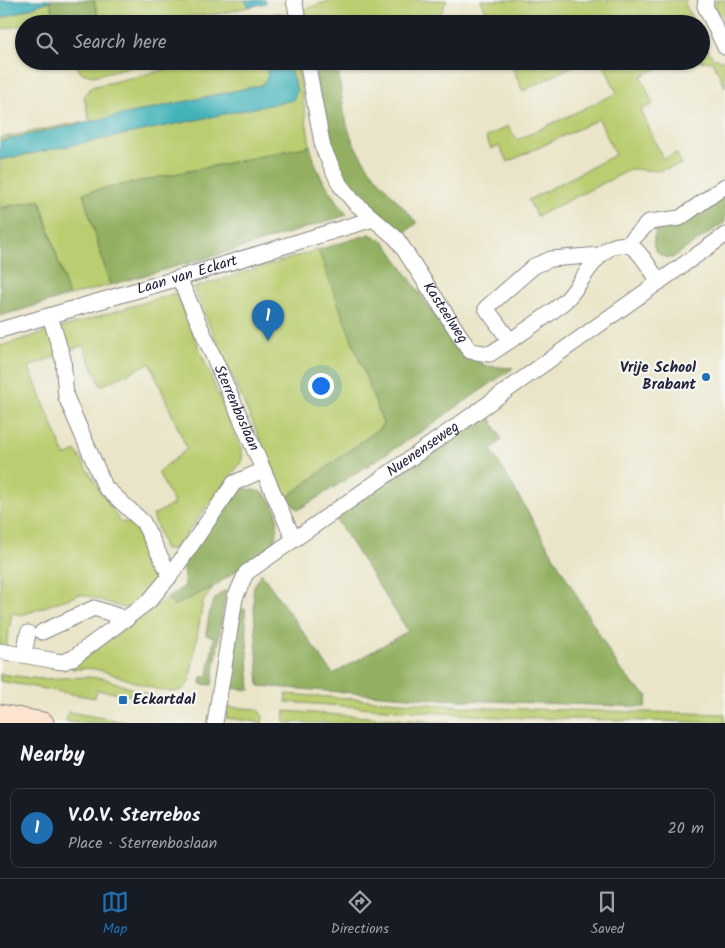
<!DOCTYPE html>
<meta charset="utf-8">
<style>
:root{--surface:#171b24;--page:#242831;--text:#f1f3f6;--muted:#9ea1a6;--line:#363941;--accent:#1f6fb2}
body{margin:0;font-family:Kalam,sans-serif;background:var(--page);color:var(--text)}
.you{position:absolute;left:320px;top:385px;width:18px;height:18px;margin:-12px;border:4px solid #fff;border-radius:50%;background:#1a73e8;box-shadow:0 0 0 8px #1a73e833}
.badge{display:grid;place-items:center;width:32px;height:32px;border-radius:50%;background:var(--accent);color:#fff;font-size:16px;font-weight:700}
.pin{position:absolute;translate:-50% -41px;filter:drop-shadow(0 1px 2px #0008)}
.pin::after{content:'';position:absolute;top:26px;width:18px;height:15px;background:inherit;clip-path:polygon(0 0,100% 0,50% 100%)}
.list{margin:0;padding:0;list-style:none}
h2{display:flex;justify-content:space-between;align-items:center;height:65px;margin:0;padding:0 20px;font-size:21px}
h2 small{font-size:16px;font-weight:400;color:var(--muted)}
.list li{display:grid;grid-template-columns:32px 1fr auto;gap:15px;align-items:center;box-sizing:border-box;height:80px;margin:0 10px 10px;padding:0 10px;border:1px solid var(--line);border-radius:10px}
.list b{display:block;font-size:19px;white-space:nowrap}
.list p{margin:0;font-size:16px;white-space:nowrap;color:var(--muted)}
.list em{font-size:16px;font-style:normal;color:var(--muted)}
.icon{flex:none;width:28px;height:28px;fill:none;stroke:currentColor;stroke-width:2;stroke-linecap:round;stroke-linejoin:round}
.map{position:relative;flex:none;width:725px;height:723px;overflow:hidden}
.search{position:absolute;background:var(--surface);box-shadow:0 1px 4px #0004;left:15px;right:15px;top:15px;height:55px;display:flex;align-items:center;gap:12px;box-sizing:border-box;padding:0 18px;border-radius:28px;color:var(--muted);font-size:19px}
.sheet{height:155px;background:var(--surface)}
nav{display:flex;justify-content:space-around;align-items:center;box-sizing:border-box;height:70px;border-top:1px solid var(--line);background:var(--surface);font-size:14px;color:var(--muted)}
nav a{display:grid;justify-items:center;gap:2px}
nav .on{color:var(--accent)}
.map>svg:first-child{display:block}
</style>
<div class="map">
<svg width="725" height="723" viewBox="0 0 725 723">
<rect width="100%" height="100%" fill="#f6f6f2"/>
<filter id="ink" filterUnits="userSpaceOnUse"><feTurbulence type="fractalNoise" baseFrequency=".02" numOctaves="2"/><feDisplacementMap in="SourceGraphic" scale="10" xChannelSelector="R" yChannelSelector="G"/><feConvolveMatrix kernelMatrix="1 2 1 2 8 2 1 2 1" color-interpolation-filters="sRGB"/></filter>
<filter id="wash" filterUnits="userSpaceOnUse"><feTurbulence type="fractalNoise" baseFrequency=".0096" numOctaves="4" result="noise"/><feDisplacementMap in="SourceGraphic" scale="20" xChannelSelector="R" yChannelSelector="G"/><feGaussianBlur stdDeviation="1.12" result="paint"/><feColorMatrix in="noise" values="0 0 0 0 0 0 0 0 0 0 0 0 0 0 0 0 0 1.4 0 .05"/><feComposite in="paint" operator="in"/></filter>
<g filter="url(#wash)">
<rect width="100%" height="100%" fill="#eae5c8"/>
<g fill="#bacd70" stroke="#6e7856">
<path d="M94,0H245L249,7L218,14L169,18L141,24H100Z"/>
<path d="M332,0H447L436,24H305L302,10Z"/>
<path d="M481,0H687L684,2L695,24H492Z"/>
<path d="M716,0H725V17L715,10Z"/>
<path d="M50,1L54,18L0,30V19Z"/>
<path d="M277,13C284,14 290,16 291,24H273L270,15Z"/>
<path d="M701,36L712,57L725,61V87L713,62L698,61H701Z"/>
<path d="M76,61H154L93,76L81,73L76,65Z"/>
<path d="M187,61H264L268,75L262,85L90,122L84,97L91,87L181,66Z"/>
<path d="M287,61H297L310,146L83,193L110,285L69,296L40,200L0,208V160L292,100L297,90Z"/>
<path d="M313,61H339L315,70Z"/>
<path d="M509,61H583L523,91Z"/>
<path d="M602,61H675L641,76L653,104L641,110L663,159L676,153L682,164L658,171L632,169L537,216L528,200L615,155L599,119L508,162L499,146L491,149L486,137L508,126L517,140L617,93Z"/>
<path d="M81,122V124L0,141V138Z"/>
<path d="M318,250L384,422L381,427L286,498L193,288Z"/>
<path d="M176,293L242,451V461L175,549L165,550L153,515L174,504L158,472L187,449L150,363L101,386L83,345L29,367L65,456L76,451L120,522L132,523L161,579L148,588L144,596L127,609L81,594L22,615L12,613L6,647L0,646V346Z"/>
<path d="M213,587L203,602L190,678C188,684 185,690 178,691C160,695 115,673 95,669C88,668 80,669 72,669V666L167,598L174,606Z"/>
<path d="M0,674L40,679L87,677L103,678L152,696L195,703V706L97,690L95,698L0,681Z"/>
<path d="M286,694L488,708L725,714V723L499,717L286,702Z"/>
<path d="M227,707L258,709L263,717L262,723L226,718Z"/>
<path d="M285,711L450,723H284Z"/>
<path d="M68,712L132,723H75L66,721Z"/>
</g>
<g fill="#93b062" stroke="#5a694e">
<path d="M52,0H94L100,24H64L62,18H54L50,1Z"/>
<path d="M337,62C341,86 342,111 350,134C360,164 396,198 417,223L407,231L398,232C381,216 357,201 345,181C325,148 322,107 315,70Z"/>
<path d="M310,146L316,166L321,177L347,215L228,252L110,285L83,193Z"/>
<path d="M725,194V222L672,258C655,257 649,245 657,229Z"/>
<path d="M40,200L69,296L0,316V208Z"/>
<path d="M370,234L385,242L460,353L487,366L513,368L422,431L298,510L286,498L381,427L383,423L318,250Z"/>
<path d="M482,414L489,415L502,440L491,449L619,668L636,687L648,696L645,707L436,699L259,686L253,592L254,586L261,573L333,674L408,631L335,518Z"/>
<path d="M244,488C250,490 258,490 263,493C280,503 281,531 272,546L213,587L174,606L167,598L185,586L182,562L237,490Z"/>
<path d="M224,591H226L212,685L201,684L202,676H208L214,637L206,635C209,619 208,600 224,591Z"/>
<path d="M241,609H245L250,690L230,688Z"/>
</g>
<g fill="#43b3b9" stroke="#326a7a">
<path d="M0,0H52L0,19Z"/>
<path d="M245,0H265L266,3L249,7Z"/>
<path d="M270,15L273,24H254L253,20Z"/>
<path d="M264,61H287L297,91L293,100L0,160V141L262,85L268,75Z"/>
</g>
</g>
<g filter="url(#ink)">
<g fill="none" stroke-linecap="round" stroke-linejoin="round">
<g stroke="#868482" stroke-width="17">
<g id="street">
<path d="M294,0L299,24"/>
<path d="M706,0L705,6L725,47"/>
<path id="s1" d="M307,61L323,148L340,185L354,202L397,239L470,351L490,354C515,337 542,321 565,301C582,286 599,239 627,245C639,247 652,272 659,282"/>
<path d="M627,245L649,222L680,218L725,186"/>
<path id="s2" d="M179,278L294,540"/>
<path d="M50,316L63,359L66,397L105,487L143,522L170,576"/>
<path id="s3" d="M0,330L179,278L373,219"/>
<path d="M510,341L486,308L534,266L551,259L600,255"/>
<path d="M42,632L94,608L127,619"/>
<path d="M0,651L56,661L63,662L73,658L149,601L170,576L234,483L263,470"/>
<path d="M24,655L28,633"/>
<path id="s4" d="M215,723L235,598L246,573L461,423L725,235"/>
</g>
</g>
<g stroke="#868482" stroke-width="23">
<path id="secondary" d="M0,715L43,723"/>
</g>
<use href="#street" stroke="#fff" stroke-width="15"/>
<use href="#secondary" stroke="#fde4d0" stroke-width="21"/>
</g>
</g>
<g fill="#1f6fb2" stroke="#f6f6f2" stroke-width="2">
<circle cx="706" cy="377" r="5"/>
<rect x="118" y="695" width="10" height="10" rx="2.5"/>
</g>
<g text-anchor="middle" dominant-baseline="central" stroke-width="4.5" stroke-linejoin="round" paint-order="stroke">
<g font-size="15" fill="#22223b" stroke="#f6f6f2">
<text stroke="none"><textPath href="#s3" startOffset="195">Laan van Eckart</textPath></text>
<text stroke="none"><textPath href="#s1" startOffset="296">Kasteelweg</textPath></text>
<text stroke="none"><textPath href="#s2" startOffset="142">Sterrenboslaan</textPath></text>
<text stroke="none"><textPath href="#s4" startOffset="370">Nuenenseweg</textPath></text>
</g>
<g font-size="15" font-weight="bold" fill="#22223b" stroke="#f6f6f2" text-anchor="end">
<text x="696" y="368">Vrije School<tspan x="696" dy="17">Brabant</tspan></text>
<text x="133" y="700" text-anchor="start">Eckartdal</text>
</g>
</g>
</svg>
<div class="you"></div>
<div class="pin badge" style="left:268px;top:341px">1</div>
<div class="search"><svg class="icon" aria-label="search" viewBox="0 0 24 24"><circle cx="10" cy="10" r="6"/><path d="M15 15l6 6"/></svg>Search here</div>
</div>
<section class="sheet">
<h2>Nearby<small></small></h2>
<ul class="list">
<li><span class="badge">1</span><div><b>V.O.V. Sterrebos</b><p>Place · Sterrenboslaan</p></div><em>20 m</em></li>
</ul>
</section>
<nav>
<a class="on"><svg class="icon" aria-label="map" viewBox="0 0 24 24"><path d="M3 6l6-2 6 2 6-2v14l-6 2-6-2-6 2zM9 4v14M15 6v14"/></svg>Map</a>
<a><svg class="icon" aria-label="directions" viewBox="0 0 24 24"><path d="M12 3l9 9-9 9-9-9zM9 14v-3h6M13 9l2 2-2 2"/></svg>Directions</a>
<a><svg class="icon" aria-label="saved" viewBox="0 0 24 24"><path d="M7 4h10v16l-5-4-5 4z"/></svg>Saved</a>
</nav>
